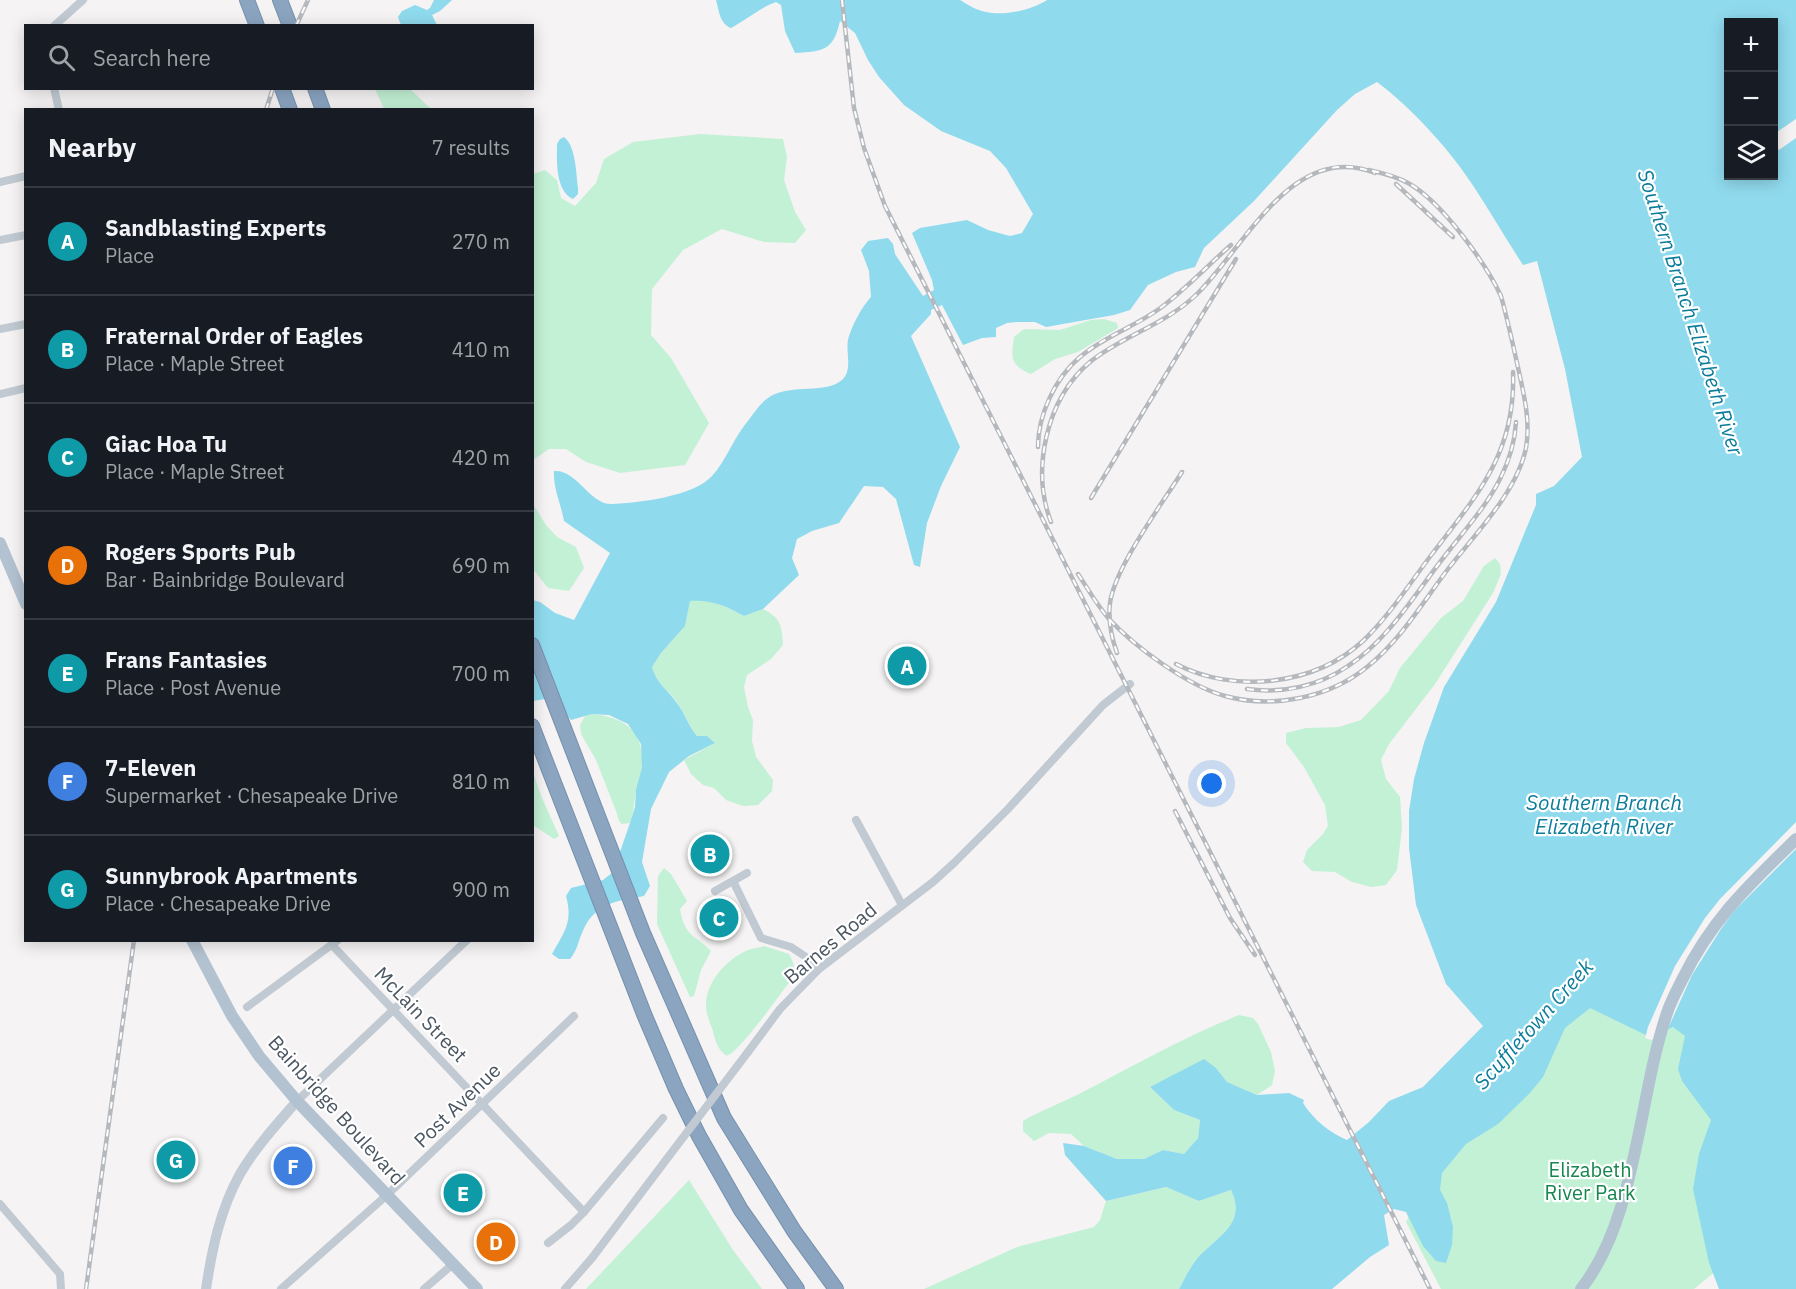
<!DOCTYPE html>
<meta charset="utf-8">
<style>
:root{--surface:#171b24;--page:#242831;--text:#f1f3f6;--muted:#9ea1a6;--line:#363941;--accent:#7c3aed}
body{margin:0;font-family:"IBM Plex Sans",sans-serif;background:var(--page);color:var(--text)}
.controls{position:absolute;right:18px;top:18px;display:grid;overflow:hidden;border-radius:0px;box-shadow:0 3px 15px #0003}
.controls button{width:54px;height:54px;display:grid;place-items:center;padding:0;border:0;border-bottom:2px solid var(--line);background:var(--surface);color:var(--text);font:30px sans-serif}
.you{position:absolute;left:1212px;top:784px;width:21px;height:21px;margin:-15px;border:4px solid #fff;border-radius:50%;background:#1a73e8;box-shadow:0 0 0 9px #1a73e833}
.badge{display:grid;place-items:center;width:39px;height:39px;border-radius:50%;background:var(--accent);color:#fff;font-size:20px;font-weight:700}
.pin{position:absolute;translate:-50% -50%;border:3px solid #fff;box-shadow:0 2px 6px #0006}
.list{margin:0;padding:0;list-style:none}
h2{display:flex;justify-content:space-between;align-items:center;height:78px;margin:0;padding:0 24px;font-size:26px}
h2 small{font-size:20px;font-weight:400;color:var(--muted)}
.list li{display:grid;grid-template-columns:39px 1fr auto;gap:18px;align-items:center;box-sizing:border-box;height:108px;padding:0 24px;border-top:2px solid var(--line)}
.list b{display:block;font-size:22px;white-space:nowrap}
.list p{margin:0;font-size:20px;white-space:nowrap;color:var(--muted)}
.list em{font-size:20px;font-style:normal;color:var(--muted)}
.icon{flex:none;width:33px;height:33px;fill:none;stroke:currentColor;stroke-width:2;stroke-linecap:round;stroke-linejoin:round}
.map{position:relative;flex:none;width:1796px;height:1289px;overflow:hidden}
.search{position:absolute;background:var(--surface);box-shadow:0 3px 15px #0003;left:24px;top:24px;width:510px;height:66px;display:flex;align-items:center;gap:15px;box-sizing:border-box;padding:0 21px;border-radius:0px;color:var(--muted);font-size:22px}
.panel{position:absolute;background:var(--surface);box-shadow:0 3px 15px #0003;left:24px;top:108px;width:510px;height:834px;border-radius:0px}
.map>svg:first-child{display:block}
</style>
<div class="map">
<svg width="1796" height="1289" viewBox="0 0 1796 1289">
<rect width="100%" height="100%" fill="#f5f3f3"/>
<g fill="#c3f1d5">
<path d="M375,89H410L431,109H384Z"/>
<path d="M700,134L783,139L787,157L784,180L795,212L806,230L795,243L764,242L722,229L683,250L652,289L651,335L671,358L709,423L685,465L620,473L586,462L566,449H549L533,460V174L545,170L557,180L561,198L575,206L596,183L604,159L633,142Z"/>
<path d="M1104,319L1117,323L1118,328L1078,352L1055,359L1031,374C1010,365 1011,358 1014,337L1024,329L1060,330L1091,320Z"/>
<path d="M533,491V504L546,525L557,537L576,547L584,568L569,591L548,588L533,569Z"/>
<path d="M1495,558L1500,564L1501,574L1493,593L1435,684L1389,744L1381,760L1386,779L1400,797L1402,828L1397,870L1386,885L1371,887L1352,882L1335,872L1312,871L1303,862L1307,850L1323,834L1328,826L1325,805L1304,767L1286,743V733L1306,728L1339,727L1361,720L1389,691L1400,668L1441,618L1463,601L1484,566Z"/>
<path d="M690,600C709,599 727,606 744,616L763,609C781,618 782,626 783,645L771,659L747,675L744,687L748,707L753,720L752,741L756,757L773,780L772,791L758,805L743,806L726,800L714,788L703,785L691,774L684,760L715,743L707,736H697C688,726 685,713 677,702C668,690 656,683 652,667L661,653L685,626Z"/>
<path d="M592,714C625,717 645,732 642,768C642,775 637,783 636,790C634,802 634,812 630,823L622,824L619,821L616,811L596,760L581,734L580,725L585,716Z"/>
<path d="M532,769L542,798L559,836L554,839L533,825Z"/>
<path d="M664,868L671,874L687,901L680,909C685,938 695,934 711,951L701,970L694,996L690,997L657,924L658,876Z"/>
<path d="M764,946L789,954C794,963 796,969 792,979C779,995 742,1049 727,1056C717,1050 715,1039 712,1028C709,1021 706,1013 706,1005C706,982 726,960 746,951C752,948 759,948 764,946Z"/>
<path d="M1591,1004L1677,1025L1686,1034L1714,1118L1717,1270L1694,1289H1441L1406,1222L1432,1174L1562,1027Z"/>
<path d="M1239,1015L1253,1018L1258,1024L1271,1052L1275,1071L1272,1085L1257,1095L1227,1082L1216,1068L1176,1075L1150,1087L1174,1110L1200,1120L1198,1138L1184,1154L1163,1150L1144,1159H1117L1084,1146L1071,1134L1049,1133L1034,1141L1023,1131V1121C1041,1110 1062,1103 1081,1093C1133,1066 1184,1037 1239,1015Z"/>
<path d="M689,1180L733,1250L762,1289H586Z"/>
<path d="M1166,1187L1199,1201L1231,1190C1248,1224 1215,1237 1196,1260C1189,1268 1184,1280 1179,1289H924L1017,1247L1094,1227L1100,1220L1106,1201Z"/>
</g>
<g fill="#90daee" fill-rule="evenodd">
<path d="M434,0H452L440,11L432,15L437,25H401L398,17L402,11L415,5L427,10L430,8Z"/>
<path d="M716,0H960C967,4 974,9 982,11C1001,17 1030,11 1047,0H1796V1289H1719L1709,1263L1693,1189L1699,1154L1711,1120L1682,1081L1678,1069L1685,1036L1673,1027L1650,1037L1590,1008L1565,1028L1543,1077L1529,1094L1498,1124L1466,1144L1442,1173L1440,1190L1447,1203L1453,1227L1452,1245L1446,1263L1436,1261L1423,1246L1406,1212L1394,1209L1384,1215L1389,1245L1370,1257L1332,1289H1179C1184,1280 1189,1269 1196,1260C1215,1237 1248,1225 1231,1190L1199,1201L1166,1187L1106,1201L1065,1155L1063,1143L1084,1146L1117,1159H1144L1163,1150L1184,1154L1198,1138L1200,1120L1174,1110L1150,1087L1204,1059L1216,1068L1227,1082L1257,1095L1289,1093L1304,1100L1303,1103C1313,1119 1330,1133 1347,1140L1369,1122L1389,1101L1423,1087L1483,1026L1446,984L1416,905L1409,848V811L1414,779L1424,743L1444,687L1496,602L1536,505V494L1554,486L1582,457L1565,369L1537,261L1523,265C1506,239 1491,213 1474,187C1451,151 1411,107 1377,82L1355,94L1337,110L1254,201L1204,248L1195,267L1176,272L1148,285L1130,310L1114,315L1046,327L1035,322H1016L1007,323L996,328V337L982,338L963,345L942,305L931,310V314L911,336L960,447L941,486L927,523L920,567L914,565L896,499L883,487L864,486L839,523L812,531L797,539L792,558L799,575L763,609L744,616C727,606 709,599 690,601L685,626L661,653L652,667C656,683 668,690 677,703C685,713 688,726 697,736H707L715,743L689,756L669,772L651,809L642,862L650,886L644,896C616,901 594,903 582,933C578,942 577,951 570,959H559L552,954C565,931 573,922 566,896L571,888L603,880L613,872L630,823L635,807L636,789L642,768L641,744L628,724L609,715L592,714L571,720L551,698L533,701V600L540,602L555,613L574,620L610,553L564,521C561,504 553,488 554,471C577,469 590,505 612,504C639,503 694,496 712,476C725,462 732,442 744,426C752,416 760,402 771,396C792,384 826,394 842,380C854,369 844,350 849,336C854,322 861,308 871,297L869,271L861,250L868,241L888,238L893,244L895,254L923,296L934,290L932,280L912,233L920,228L967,220L988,230L1010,236L1022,233L1033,214L1006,168L990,151L941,131L904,105L879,77L868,60L855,33L840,21C833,51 824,51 795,53L785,31L781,5L776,2C763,6 744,21 731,28C720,24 719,11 716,0ZM1728,22H1774V176H1728Z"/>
<path d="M564,137C576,146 576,173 578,188V194L573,199C555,191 557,160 557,144L560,139Z"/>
</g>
<g fill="#f5f3f3">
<path d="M1796,119V138L1779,150L1774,142V134Z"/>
<path d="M1796,822V849L1734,911L1721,929L1692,975L1666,1033L1651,1040L1645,1038L1648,1027L1675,966L1705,918L1720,899Z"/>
</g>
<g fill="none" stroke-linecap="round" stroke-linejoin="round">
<g stroke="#7690ad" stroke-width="16">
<g id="highway">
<path d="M247,0L257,26"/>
<path d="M280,0L290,26"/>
<path d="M282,88L290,110"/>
<path d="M315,88L323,110"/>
<path d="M532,645L643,933L724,1118L794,1231L836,1289"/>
<path d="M532,726L644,1014L676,1089L699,1136L741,1210L797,1289"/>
</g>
</g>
<g stroke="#c1cad2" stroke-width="8">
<path d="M54,26L83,0"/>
<path d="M54,88L59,110"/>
<path d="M0,182L26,176"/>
<path d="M0,240L26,235"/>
<path d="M0,329L26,324"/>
<path d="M0,394L26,388"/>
<path d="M856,820L902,905"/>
<path d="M733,881L761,938L791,947L806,957L819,969"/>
<path d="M715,891L747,873"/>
<path d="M332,945L584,1212"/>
<path d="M247,1007L338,940"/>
<path d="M748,1052L780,1009L819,969L933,882L954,863L1008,809L1103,705L1130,684"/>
<path d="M297,1101L467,940"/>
<path d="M0,1204L60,1274L61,1289"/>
<path d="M548,1243L571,1225L584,1212L663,1118"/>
<path d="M281,1289L387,1195L574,1016"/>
<path d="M424,1289L453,1264"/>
<path d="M565,1289L592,1258L669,1156"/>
</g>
<path stroke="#c1cbd6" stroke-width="10" d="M206,1289C212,1249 220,1210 240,1174C255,1148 277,1124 297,1101"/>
<g stroke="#b3c2d1" stroke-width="12">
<path d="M0,543L26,604"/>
<path d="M192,940L232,1016L259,1056L297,1101L477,1289"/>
<path d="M1581,1289C1637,1218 1638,1098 1667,1013C1671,1001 1677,990 1682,980C1712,919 1749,885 1796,839"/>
</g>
<use href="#highway" stroke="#8ba5c1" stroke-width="14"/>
<g stroke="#b5b8bd" stroke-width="4.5">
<g id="rail">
<path d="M842,0L854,108L864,148L885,206L1430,1289"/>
<path d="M296,26L308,0"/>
<path d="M266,110L273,88"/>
<path d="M1396,184L1453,237"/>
<path d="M1038,447C1038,415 1055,378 1080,357C1103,337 1134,327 1159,309C1185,290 1207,266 1231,245"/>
<path d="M1091,498L1236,259"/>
<path d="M1051,522C1031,470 1046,399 1090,362C1122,336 1165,325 1197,294C1245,247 1293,140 1375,173"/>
<path d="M1078,574C1088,589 1097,605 1109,619C1135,647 1188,686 1225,696C1273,709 1329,698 1367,667C1400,641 1423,602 1448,569C1475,534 1517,492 1526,448C1531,419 1523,391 1517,363C1512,340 1507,318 1501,296C1485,262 1441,201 1408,183C1396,176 1382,173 1369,170"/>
<path d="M1117,653C1111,636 1108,620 1110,603C1115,567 1162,504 1182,472"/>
<path d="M1176,664C1234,694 1315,686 1364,640C1390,615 1410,583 1432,554C1478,494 1516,452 1513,372"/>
<path d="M1247,689C1282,694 1319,686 1348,666C1388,640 1415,594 1444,557C1463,532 1486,507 1500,479C1509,461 1515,442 1516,422"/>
<path d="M1175,811L1230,918L1255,955"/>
<path d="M86,1289L134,940"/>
</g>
</g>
<use href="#rail" stroke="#fff" stroke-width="2" stroke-dasharray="7" stroke-linecap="butt"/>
<path stroke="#c1cad2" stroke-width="8" d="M669,1156L748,1052"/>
</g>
<g text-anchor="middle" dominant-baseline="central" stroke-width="4.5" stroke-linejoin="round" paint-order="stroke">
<g font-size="20" fill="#4a5661" stroke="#fff">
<text transform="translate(830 943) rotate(-40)">Barnes Road</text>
<text transform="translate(421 1014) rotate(46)">McLain Street</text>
<text transform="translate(457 1105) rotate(-44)">Post Avenue</text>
<text transform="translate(337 1110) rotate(48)">Bainbridge Boulevard</text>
</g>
<g font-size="20" fill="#17864f" stroke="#fff">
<text x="1590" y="1169">Elizabeth<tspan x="1590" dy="23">River Park</tspan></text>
</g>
<g font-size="21" font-style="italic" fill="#0c7c9b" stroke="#fff">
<text transform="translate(1691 312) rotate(72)">Southern Branch Elizabeth River</text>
<text x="1604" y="802">Southern Branch<tspan x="1604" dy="24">Elizabeth River</tspan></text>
<text transform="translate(1533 1024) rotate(-48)">Scuffletown Creek</text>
</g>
</g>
</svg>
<div class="controls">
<button>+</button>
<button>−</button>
<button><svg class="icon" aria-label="layers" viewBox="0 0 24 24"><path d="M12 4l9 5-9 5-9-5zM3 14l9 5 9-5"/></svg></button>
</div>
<div class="you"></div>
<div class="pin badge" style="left:907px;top:666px;background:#0f9aa8">A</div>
<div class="pin badge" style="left:710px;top:854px;background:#0f9aa8">B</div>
<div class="pin badge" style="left:719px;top:918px;background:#0f9aa8">C</div>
<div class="pin badge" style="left:496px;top:1242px;background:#e8710a">D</div>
<div class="pin badge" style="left:463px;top:1193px;background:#0f9aa8">E</div>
<div class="pin badge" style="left:293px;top:1166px;background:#3f7fe0">F</div>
<div class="pin badge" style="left:176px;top:1160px;background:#0f9aa8">G</div>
<div class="search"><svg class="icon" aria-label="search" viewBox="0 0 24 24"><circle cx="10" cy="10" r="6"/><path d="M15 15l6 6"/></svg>Search here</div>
<section class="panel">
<h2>Nearby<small>7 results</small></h2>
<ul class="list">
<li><span class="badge" style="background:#0f9aa8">A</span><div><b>Sandblasting Experts</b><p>Place</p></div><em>270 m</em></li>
<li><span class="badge" style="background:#0f9aa8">B</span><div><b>Fraternal Order of Eagles</b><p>Place · Maple Street</p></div><em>410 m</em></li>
<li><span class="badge" style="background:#0f9aa8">C</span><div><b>Giac Hoa Tu</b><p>Place · Maple Street</p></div><em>420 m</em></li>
<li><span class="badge" style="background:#e8710a">D</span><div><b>Rogers Sports Pub</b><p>Bar · Bainbridge Boulevard</p></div><em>690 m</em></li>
<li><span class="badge" style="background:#0f9aa8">E</span><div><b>Frans Fantasies</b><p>Place · Post Avenue</p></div><em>700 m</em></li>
<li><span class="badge" style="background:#3f7fe0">F</span><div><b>7-Eleven</b><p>Supermarket · Chesapeake Drive</p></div><em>810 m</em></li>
<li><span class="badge" style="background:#0f9aa8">G</span><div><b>Sunnybrook Apartments</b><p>Place · Chesapeake Drive</p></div><em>900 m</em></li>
</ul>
</section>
</div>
